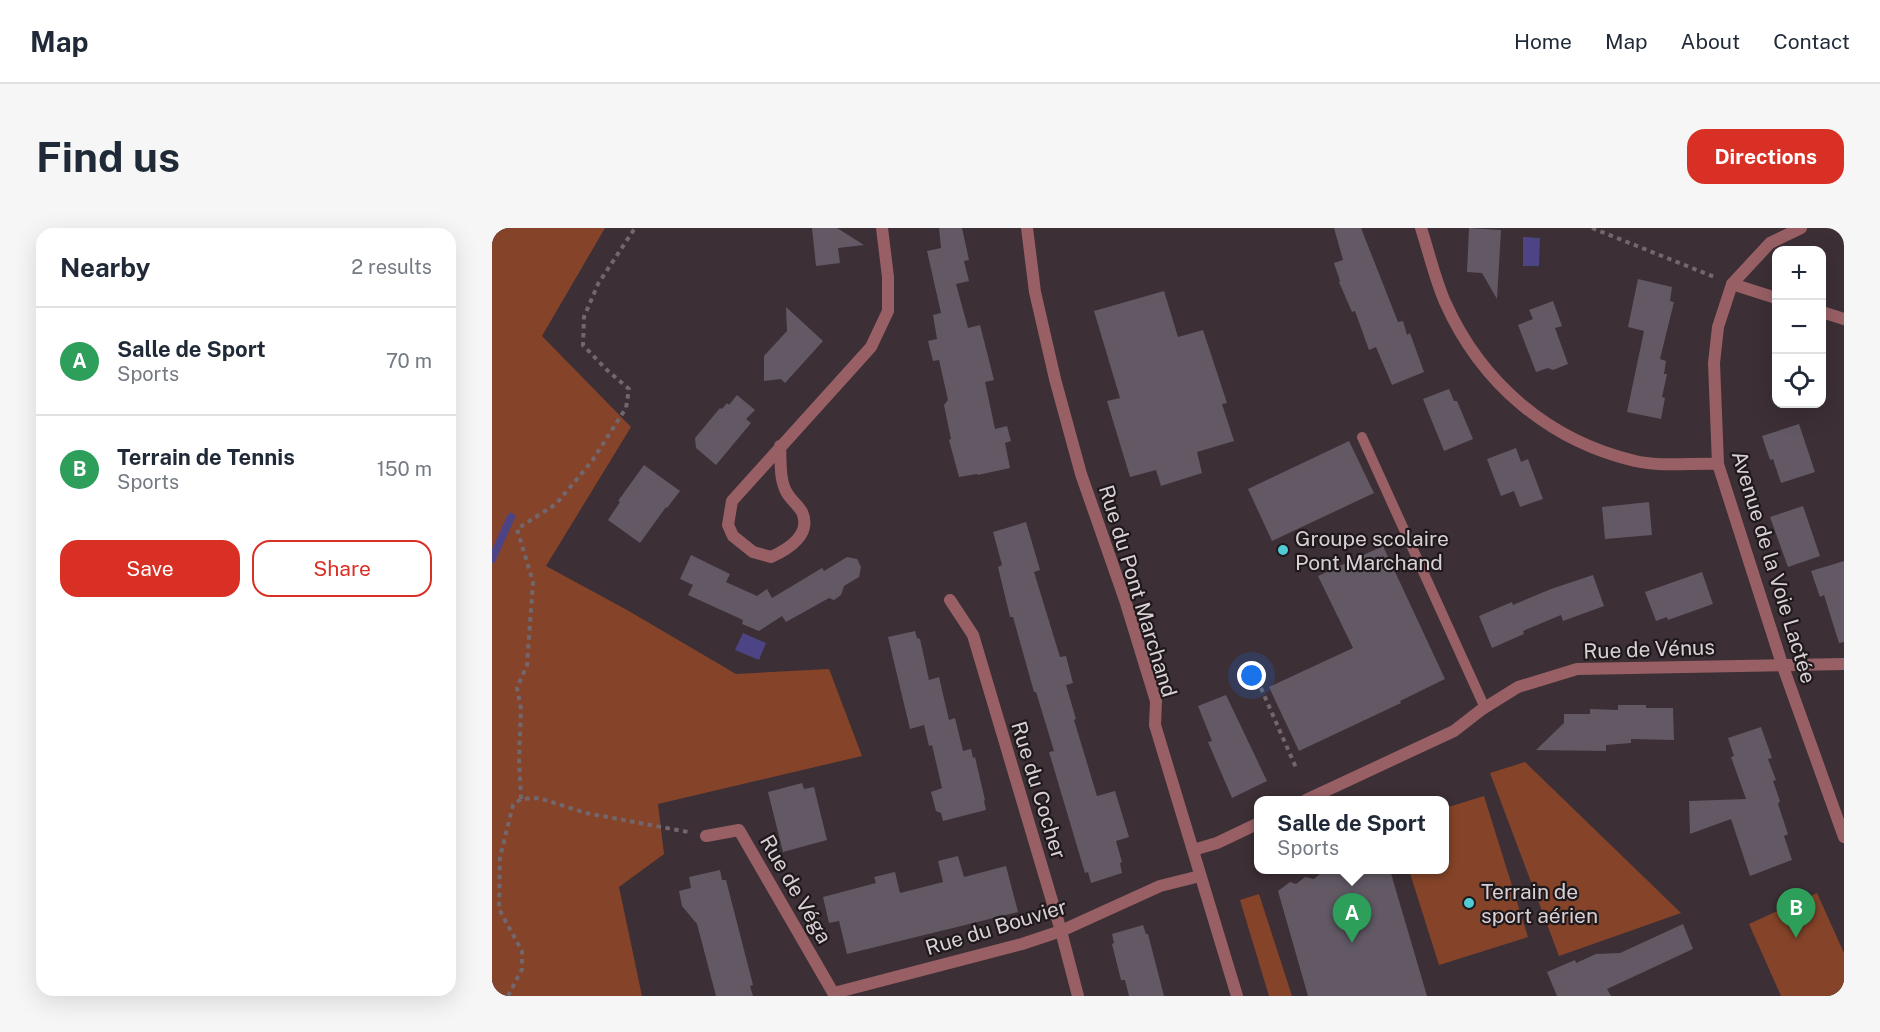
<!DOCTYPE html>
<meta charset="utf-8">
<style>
:root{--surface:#fff;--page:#f6f6f7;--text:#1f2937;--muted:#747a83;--line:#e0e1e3;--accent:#d93025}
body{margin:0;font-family:"Public Sans",sans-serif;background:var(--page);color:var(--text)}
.controls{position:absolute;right:18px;top:18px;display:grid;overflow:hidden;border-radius:12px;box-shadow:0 6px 24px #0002}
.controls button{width:54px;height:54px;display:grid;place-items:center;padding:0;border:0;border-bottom:2px solid var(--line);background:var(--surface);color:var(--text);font:30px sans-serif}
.you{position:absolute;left:760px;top:448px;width:21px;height:21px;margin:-15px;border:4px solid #fff;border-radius:50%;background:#1a73e8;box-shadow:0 0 0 9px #1a73e833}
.badge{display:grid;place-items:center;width:39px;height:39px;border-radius:50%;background:var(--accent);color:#fff;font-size:20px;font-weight:700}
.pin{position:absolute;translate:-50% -50px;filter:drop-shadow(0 2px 3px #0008)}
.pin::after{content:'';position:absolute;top:32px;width:21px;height:18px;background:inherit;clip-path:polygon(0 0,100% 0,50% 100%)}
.popup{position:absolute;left:762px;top:568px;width:195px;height:78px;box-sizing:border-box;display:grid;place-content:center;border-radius:12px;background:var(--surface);filter:drop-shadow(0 2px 4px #0005);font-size:20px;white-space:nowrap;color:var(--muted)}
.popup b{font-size:22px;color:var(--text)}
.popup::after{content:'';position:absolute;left:50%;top:100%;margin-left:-12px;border:12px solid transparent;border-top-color:var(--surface)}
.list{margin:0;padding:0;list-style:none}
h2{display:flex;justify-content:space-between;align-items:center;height:78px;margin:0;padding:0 24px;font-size:26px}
h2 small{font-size:20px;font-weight:400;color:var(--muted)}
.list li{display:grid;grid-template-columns:39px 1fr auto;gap:18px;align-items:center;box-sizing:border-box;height:108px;padding:0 24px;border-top:2px solid var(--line)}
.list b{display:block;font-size:22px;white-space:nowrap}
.list p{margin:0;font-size:20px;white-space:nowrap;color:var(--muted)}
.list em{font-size:20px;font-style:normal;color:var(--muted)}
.actions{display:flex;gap:12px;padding:18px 24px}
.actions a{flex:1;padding:14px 0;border:2px solid var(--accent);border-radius:18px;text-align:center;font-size:21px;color:var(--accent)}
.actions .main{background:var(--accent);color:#fff}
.icon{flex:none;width:33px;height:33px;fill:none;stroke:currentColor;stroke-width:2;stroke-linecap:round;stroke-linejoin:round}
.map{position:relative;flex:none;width:1352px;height:768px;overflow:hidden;border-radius:18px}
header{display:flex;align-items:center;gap:36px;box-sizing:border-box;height:84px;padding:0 30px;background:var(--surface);border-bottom:2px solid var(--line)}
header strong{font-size:28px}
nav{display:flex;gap:33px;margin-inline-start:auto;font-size:21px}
.intro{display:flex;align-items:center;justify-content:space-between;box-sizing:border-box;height:144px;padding:0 36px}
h1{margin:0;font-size:42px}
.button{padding:15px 27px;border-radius:18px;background:var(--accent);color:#fff;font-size:21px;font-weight:700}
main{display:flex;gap:36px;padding:0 36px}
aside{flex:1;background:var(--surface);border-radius:18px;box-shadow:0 6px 24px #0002}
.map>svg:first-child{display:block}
</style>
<header>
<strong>Map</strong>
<nav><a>Home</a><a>Map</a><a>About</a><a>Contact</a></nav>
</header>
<div class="intro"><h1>Find us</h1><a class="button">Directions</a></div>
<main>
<aside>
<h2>Nearby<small>2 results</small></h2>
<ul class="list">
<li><span class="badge" style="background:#2e9e5b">A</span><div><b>Salle de Sport</b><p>Sports</p></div><em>70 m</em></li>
<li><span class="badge" style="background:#2e9e5b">B</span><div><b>Terrain de Tennis</b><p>Sports</p></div><em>150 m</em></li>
</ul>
<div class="actions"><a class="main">Save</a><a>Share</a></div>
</aside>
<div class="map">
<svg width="1352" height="768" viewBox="0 0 1352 768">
<rect width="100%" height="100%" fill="#3c2f36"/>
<g fill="#854429">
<path d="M0,0H113L50,108L139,199L54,338L135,382L244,446L337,441L370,528L166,576L172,626L127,659L150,768H0Z"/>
<path d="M1033,534L1189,685L1067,728L998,545Z"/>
<path d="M992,568L1036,709L947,737L917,642H953V580Z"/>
<path d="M1325,665L1352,725V768H1289L1257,696Z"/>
<path d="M767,666L800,768H777L748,672Z"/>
</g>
<g fill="#4d4485">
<path d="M1031,9L1048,10L1047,38H1031Z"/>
<path d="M251,405L274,415L267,432L243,422Z"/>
</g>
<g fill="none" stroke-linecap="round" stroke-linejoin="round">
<path stroke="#4d4485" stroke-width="8" d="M0,331L19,289"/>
</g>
<g fill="#625965">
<path d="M320,0H345L372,17L346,20L348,35L324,38Z"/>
<path d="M447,0H470L477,32L472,33L477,53L464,56L476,100L488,97L502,152L493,154L503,201L515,198L519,213L513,215L518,240L486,247L485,246L467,249L457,212L459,211L452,177L456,172L447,132L441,133L436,113L445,111L441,87L449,85L435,23L449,20Z"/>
<path d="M842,0H869L906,94L911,93L915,107L918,105L932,144L900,157L884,119L877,122L863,83L860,84L847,54L848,53L842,35L851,32Z"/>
<path d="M977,0L1009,2L1005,71L990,45L975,44Z"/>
<path d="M1146,51L1180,59L1178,73L1182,74L1168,131L1174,133L1172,146H1175L1170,169L1173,170L1169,191L1135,184L1152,103L1136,99Z"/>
<path d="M672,63L686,109L711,102L735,175L730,176L742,213L705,224L710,245L669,258L664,242L638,249L615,173L628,170L602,83Z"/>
<path d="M1061,73L1070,98L1063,100L1076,136L1061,142L1056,140L1044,144L1026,97L1041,91L1037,82Z"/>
<path d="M294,79L331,113L293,155L289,151L272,153V128L295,103Z"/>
<path d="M957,161L962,173H965L981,211L952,223L931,171Z"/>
<path d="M245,167L263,182L254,191L259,195L224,237L204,220L203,210L228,180L230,181L235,175L237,177Z"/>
<path d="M1307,196L1323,244L1289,255L1281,231L1278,232L1270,208Z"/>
<path d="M857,213L882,265L780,313L756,261Z"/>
<path d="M1024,220L1029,234L1036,231L1051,271L1028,279L1022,263L1009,268L995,231Z"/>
<path d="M152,237L188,263L175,280L174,279L148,315L116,292L128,274L126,273Z"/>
<path d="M1157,274L1160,307L1113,311L1110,279Z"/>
<path d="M1311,278L1328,328L1296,339L1278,289Z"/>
<path d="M534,294L548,342L542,344L568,429L574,428L581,455L574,457L584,491L582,492L605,568L623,563L637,609L624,613L630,634L628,635L630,645L599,655L596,644L593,645L557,524L562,523L544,464H542L521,389H518L506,339L510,337L501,304Z"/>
<path d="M891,318L953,451L908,473L909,475L807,523L777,459L861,420L826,348Z"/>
<path d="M199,327L238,346L234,354L265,368L275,361L280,370L330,340L332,343L355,329L365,331L369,339L367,349L352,358L349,367L342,372L337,370L294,394L290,388L267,403L250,396L251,392L196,367L201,357L188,351Z"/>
<path d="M1352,333V414L1347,415L1332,367L1328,369L1319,343Z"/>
<path d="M1210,344L1221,376L1176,392L1175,389L1164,393L1153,364Z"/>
<path d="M1101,347L1112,378L1071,393L1069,387L1031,403L1032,406L1000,420L987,388L1020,374L1021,377L1059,361Z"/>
<path d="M423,403L425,410L428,411L437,452L447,449L457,492L463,490L471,523L479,521L481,530L483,529L493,572L492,573L494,582L451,593L449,585L444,583L439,564L450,560L440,517L437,518L432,497L418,501L396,409Z"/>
<path d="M734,467L775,553L740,570L716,514L720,513L706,478Z"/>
<path d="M1126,477H1154V480H1181L1182,512L1139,511V515L1114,517V523L1044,522L1072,495V486H1098V481L1126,482Z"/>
<path d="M1269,499L1280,530L1276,531L1284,552L1281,553L1288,573L1286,576L1296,606L1292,608L1300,632L1258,648L1239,591L1198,606L1197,573L1254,571L1239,529L1242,528L1236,510Z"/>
<path d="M310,555L312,561L322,559L335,612L291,624L276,564Z"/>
<path d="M466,628L472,649L514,638L526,684L355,726L347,693L337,695L331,669L384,655L382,649L403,644L408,665L451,654L446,633Z"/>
<path d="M228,642L230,652H234L261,757L258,758L261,768H224L205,696L190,678L187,663L199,660L197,649Z"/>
<path d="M844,642H898L935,768H816L786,663L798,654L804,656L813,649L822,651L830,644L839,645Z"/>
<path d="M1191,696L1201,721L1115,761L1119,768H1065L1055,744L1083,732L1084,735L1104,726L1128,725Z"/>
<path d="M651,697L654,706H656L672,768H637L633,752H629L620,716L622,715L620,706Z"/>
</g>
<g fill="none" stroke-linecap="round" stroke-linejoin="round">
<g stroke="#72676d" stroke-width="4" stroke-dasharray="4.5 4.5" stroke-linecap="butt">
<path d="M1100,0L1225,50"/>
<path d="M769,460L805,542"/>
<path d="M29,571L27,531L29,481L25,460L35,437L41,354L25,301L64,276L100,233L134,180L137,161L115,142L91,117L92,89L106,56L143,0"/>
<path d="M16,768L30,741V723L7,681L8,629L21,577L29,571L47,570L94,585L196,604"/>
</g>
<path stroke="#986065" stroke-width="10" d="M870,209L993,480"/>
<g stroke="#986065" stroke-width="12">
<path d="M535,0L543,64L563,151L589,246L633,372L664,473L663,497L745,768"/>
<path d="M929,0C937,25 943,51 953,74C989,155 1057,213 1143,233C1171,239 1198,235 1226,236"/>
<path d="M1309,0L1278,15L1240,56L1226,99L1222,135L1226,236L1290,436L1352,609"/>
<path d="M1240,56L1284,70"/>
<path d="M1330,84L1352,91"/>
<path d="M288,218C289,232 287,252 295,265C299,272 306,277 310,284C320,306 297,321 279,329L261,324L241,308L236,297L240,273L379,119L396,83V49L390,0"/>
<path d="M458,372L481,407L569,703L586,768"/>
<path d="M814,572L962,503L989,482L1026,459L1085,441L1352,436"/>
<path d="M214,608L247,602L343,768"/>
<path d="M701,622L725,615L767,595"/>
<path d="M342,765L530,716L569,703L668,658L708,648"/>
</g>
</g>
<g fill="#51ccd4" stroke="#1f191c" stroke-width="2">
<circle cx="791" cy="322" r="6"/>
<circle cx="977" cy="675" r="6"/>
</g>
<g text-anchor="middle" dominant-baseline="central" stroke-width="4.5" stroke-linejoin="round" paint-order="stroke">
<g font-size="21" fill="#d9d0d5" stroke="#1f191c" text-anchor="start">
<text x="803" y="310">Groupe scolaire<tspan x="803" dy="24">Pont Marchand</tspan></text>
<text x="989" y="663">Terrain de<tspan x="989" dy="24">sport aérien</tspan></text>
</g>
<g font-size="21" fill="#d9d0d5" stroke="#1f191c">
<text transform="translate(1282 339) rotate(73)">Avenue de la Voie Lactée</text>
<text transform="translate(646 363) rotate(73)">Rue du Pont Marchand</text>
<text transform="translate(1157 421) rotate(-2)">Rue de Vénus</text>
<text transform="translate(547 562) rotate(73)">Rue du Cocher</text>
<text transform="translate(304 661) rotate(60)">Rue de Véga</text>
<text transform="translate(504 699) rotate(-17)">Rue du Bouvier</text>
</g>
</g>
</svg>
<div class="controls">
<button>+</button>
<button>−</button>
<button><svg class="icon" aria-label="locate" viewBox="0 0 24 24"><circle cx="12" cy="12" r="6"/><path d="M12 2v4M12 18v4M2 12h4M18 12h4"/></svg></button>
</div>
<div class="you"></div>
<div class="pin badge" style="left:860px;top:715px;background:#2e9e5b">A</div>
<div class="popup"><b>Salle de Sport</b>Sports</div>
<div class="pin badge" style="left:1304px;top:710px;background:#2e9e5b">B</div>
</div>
</main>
